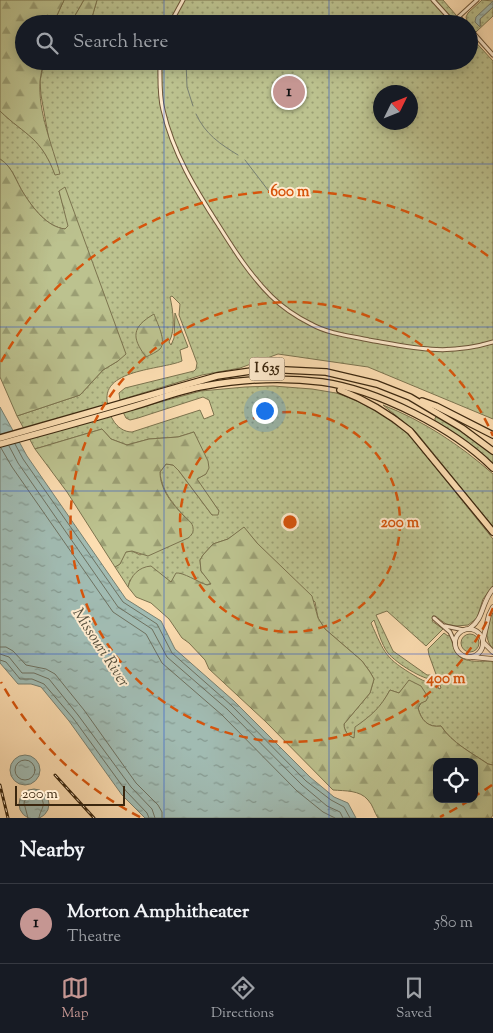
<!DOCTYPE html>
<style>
:root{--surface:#171b24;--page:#242831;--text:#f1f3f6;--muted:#9ea1a6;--line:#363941;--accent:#c59692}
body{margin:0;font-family:"Sorts Mill Goudy",serif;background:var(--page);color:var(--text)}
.controls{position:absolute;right:15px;bottom:15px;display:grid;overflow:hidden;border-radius:10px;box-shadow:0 2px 12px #0003}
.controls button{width:45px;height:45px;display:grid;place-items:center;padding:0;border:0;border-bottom:1px solid var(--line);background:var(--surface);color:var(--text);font:25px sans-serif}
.compass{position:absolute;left:373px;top:85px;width:45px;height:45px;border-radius:50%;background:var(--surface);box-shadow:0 2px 12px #0003;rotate:47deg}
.scale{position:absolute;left:15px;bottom:12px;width:110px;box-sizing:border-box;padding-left:5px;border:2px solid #3b270f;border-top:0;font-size:14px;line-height:18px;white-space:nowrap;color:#3b270f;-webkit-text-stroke:4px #feeacd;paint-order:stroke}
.you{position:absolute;left:264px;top:410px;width:18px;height:18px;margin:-12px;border:4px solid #fff;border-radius:50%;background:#1a73e8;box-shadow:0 0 0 8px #1a73e833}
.badge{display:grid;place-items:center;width:32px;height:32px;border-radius:50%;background:var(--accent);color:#111;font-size:16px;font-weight:700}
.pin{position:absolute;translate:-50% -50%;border:2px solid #fff;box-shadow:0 1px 5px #0006}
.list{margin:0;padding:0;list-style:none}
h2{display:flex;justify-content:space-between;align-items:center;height:65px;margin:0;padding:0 20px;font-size:21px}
h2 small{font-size:16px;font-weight:400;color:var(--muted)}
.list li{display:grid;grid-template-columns:32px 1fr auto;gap:15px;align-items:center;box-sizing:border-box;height:80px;padding:0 20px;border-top:1px solid var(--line)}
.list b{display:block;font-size:19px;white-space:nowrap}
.list p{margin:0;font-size:16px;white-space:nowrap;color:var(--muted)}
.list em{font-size:16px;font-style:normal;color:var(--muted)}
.icon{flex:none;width:28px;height:28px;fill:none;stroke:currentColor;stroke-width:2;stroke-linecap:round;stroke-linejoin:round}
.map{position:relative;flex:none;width:493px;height:818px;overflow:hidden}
.search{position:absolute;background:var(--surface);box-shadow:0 2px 12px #0003;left:15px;right:15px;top:15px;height:55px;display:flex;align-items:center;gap:12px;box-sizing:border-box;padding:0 18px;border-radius:28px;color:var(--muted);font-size:19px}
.sheet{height:145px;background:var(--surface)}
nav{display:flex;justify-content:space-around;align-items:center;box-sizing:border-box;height:70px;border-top:1px solid var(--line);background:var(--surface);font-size:14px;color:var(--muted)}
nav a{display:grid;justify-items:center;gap:2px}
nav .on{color:var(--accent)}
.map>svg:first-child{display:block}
</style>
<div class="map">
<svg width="493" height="818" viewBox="0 0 493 818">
<defs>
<pattern id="green-dots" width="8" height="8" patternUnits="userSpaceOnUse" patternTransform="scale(1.25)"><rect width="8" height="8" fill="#bcc28f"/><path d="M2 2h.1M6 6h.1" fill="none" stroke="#9a9e73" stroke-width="1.8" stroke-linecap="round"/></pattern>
<pattern id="forest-firs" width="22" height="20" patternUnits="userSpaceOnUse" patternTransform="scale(1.25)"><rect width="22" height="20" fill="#bcc28f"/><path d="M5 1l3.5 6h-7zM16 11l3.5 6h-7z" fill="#9a9e73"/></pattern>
<pattern id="water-ripples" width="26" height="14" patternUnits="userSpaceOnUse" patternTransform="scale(1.25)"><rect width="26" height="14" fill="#a1bbb2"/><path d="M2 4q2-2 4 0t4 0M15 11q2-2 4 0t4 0" fill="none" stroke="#84988f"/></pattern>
</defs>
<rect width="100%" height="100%" fill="#fddeb2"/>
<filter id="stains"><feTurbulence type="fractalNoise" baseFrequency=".004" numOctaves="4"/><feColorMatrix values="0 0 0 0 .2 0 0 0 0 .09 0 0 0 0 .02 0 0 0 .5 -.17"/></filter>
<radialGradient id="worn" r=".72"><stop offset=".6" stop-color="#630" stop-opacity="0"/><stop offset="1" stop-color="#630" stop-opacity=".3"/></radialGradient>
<g fill="url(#green-dots)" stroke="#7c744f" fill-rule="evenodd">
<path d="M64,0H84L73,19L75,24H53Z"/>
<path d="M97,0H443L456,15L461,24H90Z"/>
<path d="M482,0L493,1L475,22L481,26L480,19L493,7V16L476,32L468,24L466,17L468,13Z"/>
<path d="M469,35L493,61V419L368,367L278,354L240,368L202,375L120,400L119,393L125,388L194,371L196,369L197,363L179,315L180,304L172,296L170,297C173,310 176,330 169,342L171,345L174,338L175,313L188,347L180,350L182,361C161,370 98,369 108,405C109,410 110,416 113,420C117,427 124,432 132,432L200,410L204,419L214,415L209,400L203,397L138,418L130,420L126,418L123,412L201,391L245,387L273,386L312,389L336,393L353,399L377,411L395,423L412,438L493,539V586L483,599L477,618L468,625L456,626L446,624L435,616L432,621L443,629L426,646L387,611L376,615L393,651L427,675H434L435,680C423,680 396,663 388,653C381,644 378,630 374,620L371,623C385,654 385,658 415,676C422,680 428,684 436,683L439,689L441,688L429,655L428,649L444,633L448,636L450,635C453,640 452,646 455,651C461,664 480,661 493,661V765L488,764C472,753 452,743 441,726C428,728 421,720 418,708L421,703L409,681L399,693L390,690L381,706L367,719L360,724L354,738C348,736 344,731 344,724L370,693L374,679L370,672L362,661L325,629L318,618L315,602L257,543L244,528L228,539L213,544L203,555L200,560L201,571L211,583L207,585L196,582L180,573L171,582L130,580L128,587L115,567L120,564L125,552L132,551L140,555L191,523C177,509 161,492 160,472L166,464L173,465L179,471L212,515L219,511L196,479L206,474L194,432L178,437L149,439L127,445L111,439L102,429L35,449L17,416L80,395L103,370L118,361L59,191L69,226L65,229C47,227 33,208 24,194C16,182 13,167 0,159V111C26,136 41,137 55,174L41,95L40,81L44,61H469ZM380,92H410V122H380Z"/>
<path d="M383,405C424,421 460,445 493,474V527L416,432Z"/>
<path d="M437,416L473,438L493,454V465L435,422V418Z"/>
<path d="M493,611V649C483,638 487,623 493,611Z"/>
<circle cx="470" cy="643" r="9"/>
</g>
<g fill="url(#forest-firs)" stroke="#7c744f" fill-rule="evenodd">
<path d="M0,0H64L53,24H24V61H44C42,68 41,74 40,81C38,112 52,145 60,174L55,175C41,137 26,136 0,111Z"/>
<path d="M84,0H97L90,24H75L73,19Z"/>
<path d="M0,159C13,167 16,182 24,194C33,208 47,227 65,229L68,226L59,191L65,187L126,354L118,361L103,370L80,395L17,416L0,377Z"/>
<path d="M154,314C157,323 167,341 160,349C157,352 150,355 146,357C131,337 132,327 154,314Z"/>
<path d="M102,429L111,439L127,445L149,439L178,437L194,432L208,461L209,468L206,474L197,479L219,511L218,515H212L179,471L173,465L166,464L160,472C160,489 172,504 184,516C187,519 193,523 193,528C194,532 191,536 188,538L148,556L132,551L126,552L120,564L115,567L67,492L35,449Z"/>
<path d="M244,527L257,543L312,596L318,618L325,629L362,661L370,672L374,679L370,693L344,724C344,731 348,736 354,738L355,727C372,715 380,708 390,690L399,693L409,680L421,686L428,697L426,701L421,703L418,708C421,720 428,728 441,726C452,743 472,753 488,764L493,765V815L491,818H378C374,812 373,805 368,800C360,790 345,791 333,790L266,722L209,669L205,660L189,643L182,638L169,619L151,603L136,597L128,587C131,575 139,567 151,566L171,582L176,573C183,572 198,582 207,585L211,584L201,571L200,560L203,555L213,544L228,539ZM437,762H474V799H437Z"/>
</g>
<g fill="url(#water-ripples)" stroke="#788071">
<path d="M493,1V7L480,19V27L475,22L476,17Z"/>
<path d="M0,407L27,456L126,599L161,621L175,649L234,701L310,777L334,797L348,803L356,818H145L122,795L69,721L41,687L31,684H18L0,663Z"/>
<circle cx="25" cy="770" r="15"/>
<circle cx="34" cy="804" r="15"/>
</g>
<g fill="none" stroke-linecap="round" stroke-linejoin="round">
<g stroke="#6e7160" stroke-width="1">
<path d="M15,444L23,459L123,602L157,624L172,653L231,705L306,781L331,800L344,807L350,818"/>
<path d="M9,446L18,463L118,607L152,629L167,657L227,709L302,785L327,806L340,812L343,818"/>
<path d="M1,448L12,467L113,612L146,634L162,663L222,715L297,791L323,812L335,818"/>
<path d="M0,647H6L13,651L26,665L46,669L55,674L84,710L136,783L158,805L162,812V818"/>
<path d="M0,654L9,657L22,673H34L49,679L78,715L131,787L152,809L155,818"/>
<path d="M0,660L6,662L20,679H32L44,684L73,718L126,791L147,813L149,818"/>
<circle cx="25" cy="770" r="10"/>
<path d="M28,818L24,803C26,796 32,793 39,796C48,805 40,809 39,818"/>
</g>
<g stroke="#788071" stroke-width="1">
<path d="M186,61L187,87L193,106"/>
<path d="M196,114C205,134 220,144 238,155"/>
<path d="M245,160L271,194"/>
</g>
<g stroke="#6c5538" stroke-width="5">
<g id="minor">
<path d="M433,0L453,22L477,0"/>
<path d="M459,17L465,24"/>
<path d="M170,24L183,0"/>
<path d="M469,28L493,55"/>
<path d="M160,61C160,77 159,95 163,110C173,153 195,189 219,226C234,250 250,275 271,296C282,307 297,317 311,324C329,334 350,336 369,340C415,348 447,356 493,342"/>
<path d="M434,618L450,632L455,643"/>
<path d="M445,626L464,630"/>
</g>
</g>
<g stroke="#6c5538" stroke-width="5.5">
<g id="tertiary">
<path d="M470,628C484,619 481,603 493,589"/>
<circle cx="469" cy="643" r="14"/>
<path d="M483,640L489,615L493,607"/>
<path d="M483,642L493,652"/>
<path d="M472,657L493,659"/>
</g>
</g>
<g stroke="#3b270f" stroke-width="8">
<g id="motorway">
<path d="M340,390C366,400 388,413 410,431L493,532"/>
<path d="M422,401L436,406L493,435"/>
<path d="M0,438L217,376L265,369L326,372L377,384L410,397L462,428L493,451"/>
<path d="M0,444C44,432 88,420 132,407C156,400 180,390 205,386C243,379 284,377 322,382C378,390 453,428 493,468"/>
</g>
</g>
<use href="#minor" stroke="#feeacd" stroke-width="3"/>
<use href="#tertiary" stroke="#feeacd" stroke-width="4"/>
<use href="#motorway" stroke="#fddeb2" stroke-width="5.5"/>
<g stroke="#3b270f" stroke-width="3">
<g id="rail">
<path d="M55,775L94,818"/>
<path d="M0,785L8,818"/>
</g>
</g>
<use href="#rail" stroke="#feeacd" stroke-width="1" stroke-dasharray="4" stroke-linecap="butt"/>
</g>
<path fill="none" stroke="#1d4ed8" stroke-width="1" stroke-opacity="0.55" d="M164,0V24M329,0V24M164,61V818M329,61V818M0,164H493M0,327H493M0,491H493M0,654H493"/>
<g fill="none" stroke="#d7540c" stroke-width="2.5" stroke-dasharray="9 6">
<circle cx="290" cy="522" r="110"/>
<path d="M493 608A220 220 0 1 1 493 436"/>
<path d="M492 785A331 331 0 0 1 475 796M470 800A331 331 0 0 1 440 817M140 817A331 331 0 0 1 1 682M1 362A331 331 0 0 1 492 259"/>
</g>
<g text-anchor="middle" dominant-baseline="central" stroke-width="4" stroke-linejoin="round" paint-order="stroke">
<rect fill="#feeacd" stroke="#766248" stroke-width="1" x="249.5" y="357.5" width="35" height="23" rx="4"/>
<g font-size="14" font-weight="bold" fill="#3b270f">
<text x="267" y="369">I 635</text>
</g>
<g font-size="16" font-style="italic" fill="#5a5340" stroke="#feeacd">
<text transform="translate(100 648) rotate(57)">Missouri River</text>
</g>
</g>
<circle cx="290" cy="522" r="8" fill="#d7540c" stroke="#feeacd" stroke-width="2.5"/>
<g font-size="15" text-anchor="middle" font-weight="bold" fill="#d7540c" stroke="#feeacd" stroke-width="4" stroke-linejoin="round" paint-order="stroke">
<text x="290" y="196">600 m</text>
<text x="400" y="527">200 m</text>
<text x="446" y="683">400 m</text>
</g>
<rect width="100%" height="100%" filter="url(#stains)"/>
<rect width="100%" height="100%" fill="url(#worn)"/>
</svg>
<div class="controls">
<button><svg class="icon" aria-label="locate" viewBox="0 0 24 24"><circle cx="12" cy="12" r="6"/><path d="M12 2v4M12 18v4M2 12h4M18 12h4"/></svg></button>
</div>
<svg class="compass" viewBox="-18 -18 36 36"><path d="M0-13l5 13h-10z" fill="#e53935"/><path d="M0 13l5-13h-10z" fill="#9ea1a6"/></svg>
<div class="scale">200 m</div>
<div class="you"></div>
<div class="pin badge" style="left:289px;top:92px">1</div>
<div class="search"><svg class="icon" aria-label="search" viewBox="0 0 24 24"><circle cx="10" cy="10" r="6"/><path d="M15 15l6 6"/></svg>Search here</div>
</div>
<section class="sheet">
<h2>Nearby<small></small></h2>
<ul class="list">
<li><span class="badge">1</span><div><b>Morton Amphitheater</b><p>Theatre</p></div><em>580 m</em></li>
</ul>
</section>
<nav>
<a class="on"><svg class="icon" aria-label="map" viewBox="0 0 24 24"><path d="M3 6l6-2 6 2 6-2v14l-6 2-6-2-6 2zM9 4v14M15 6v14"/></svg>Map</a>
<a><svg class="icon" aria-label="directions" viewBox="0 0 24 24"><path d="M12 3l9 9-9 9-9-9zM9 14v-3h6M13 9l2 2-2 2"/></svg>Directions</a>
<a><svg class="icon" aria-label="saved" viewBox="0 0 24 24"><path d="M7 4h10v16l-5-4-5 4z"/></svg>Saved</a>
</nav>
